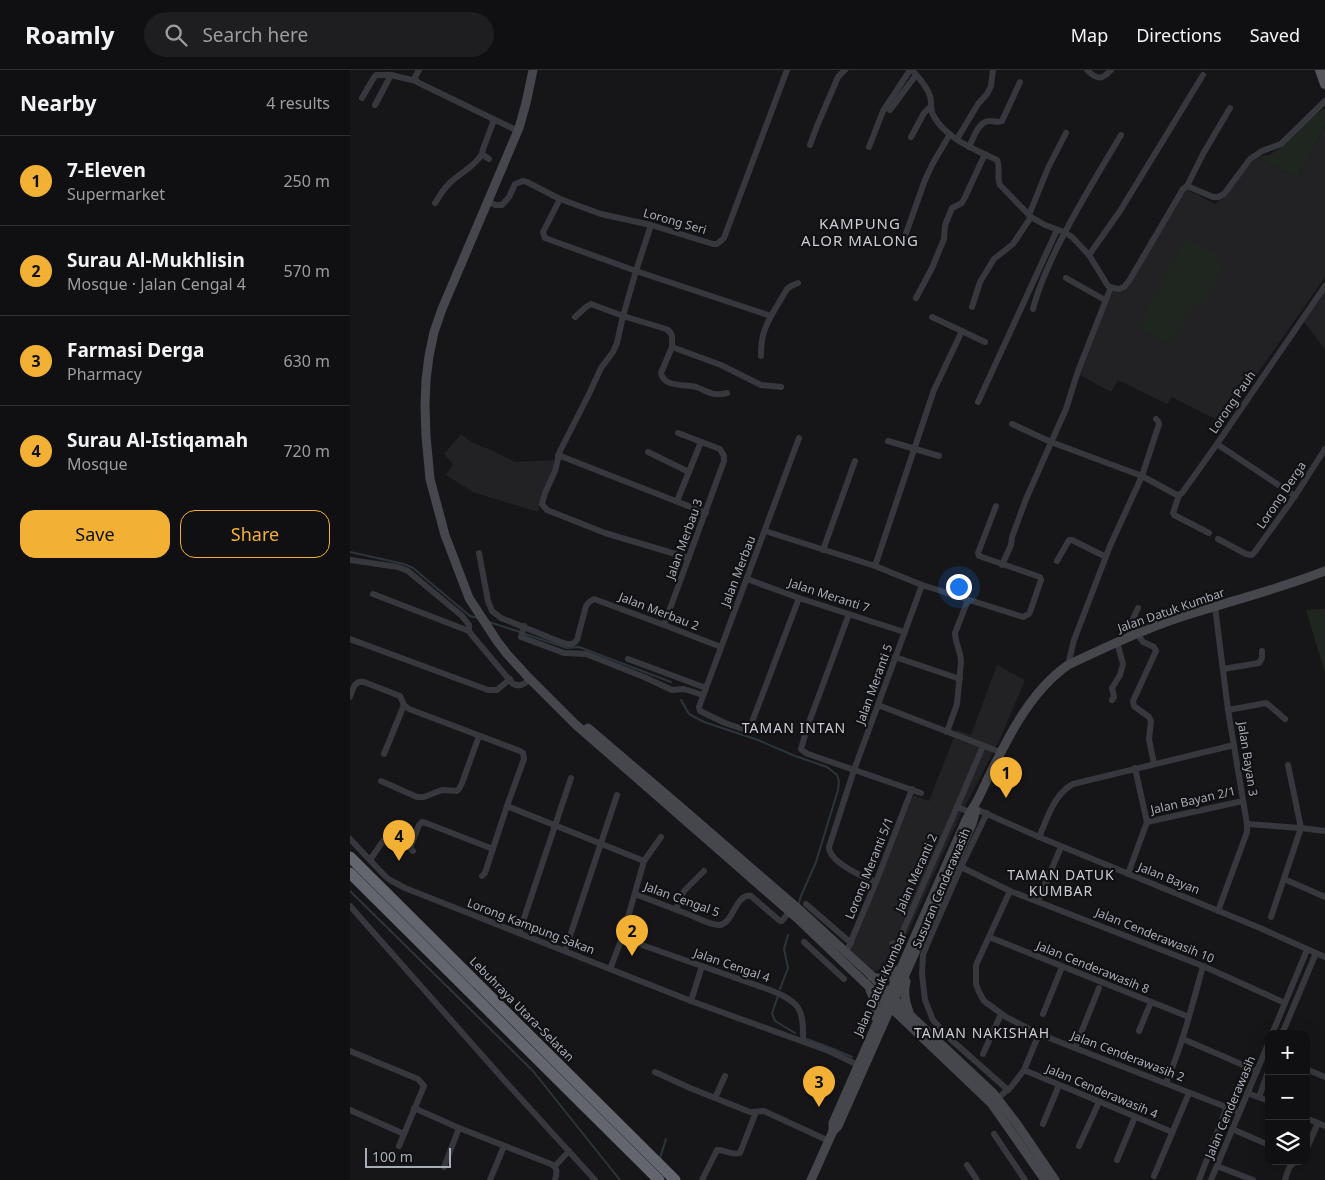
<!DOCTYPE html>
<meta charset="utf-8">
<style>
:root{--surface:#101012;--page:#1e1e20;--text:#f1f3f6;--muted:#9c9d9f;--line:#303032;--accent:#f2b134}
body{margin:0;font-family:"Noto Sans",sans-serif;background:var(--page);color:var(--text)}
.controls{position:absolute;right:15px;bottom:15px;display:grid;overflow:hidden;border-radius:10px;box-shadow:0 5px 20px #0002}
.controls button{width:45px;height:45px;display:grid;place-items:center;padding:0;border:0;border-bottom:1px solid var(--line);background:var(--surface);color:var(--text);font:25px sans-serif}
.scale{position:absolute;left:15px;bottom:12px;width:86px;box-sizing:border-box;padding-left:5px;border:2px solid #a8adb8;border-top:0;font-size:14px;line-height:18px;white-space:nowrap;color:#a8adb8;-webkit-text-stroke:4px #111113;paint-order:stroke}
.you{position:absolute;left:608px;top:516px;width:18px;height:18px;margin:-12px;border:4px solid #fff;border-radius:50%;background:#1a73e8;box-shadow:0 0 0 8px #1a73e833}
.badge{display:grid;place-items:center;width:32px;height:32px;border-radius:50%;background:var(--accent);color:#111;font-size:16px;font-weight:700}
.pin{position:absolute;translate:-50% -41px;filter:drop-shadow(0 1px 2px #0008)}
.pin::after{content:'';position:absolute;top:26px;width:18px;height:15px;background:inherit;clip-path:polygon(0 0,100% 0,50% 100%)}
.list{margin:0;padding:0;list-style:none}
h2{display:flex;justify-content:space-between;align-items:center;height:65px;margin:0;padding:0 20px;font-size:21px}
h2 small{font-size:16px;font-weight:400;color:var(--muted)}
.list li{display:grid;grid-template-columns:32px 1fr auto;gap:15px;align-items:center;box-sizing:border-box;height:90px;padding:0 20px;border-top:1px solid var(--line)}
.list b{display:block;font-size:19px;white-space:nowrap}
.list p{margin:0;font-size:16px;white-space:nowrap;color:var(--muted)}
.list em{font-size:16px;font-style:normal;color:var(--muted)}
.actions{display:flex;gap:10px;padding:15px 20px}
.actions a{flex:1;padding:11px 0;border:1px solid var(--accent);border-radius:15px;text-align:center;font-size:18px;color:var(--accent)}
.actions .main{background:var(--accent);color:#111}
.icon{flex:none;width:28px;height:28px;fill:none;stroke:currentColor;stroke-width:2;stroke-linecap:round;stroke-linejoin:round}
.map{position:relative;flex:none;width:975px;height:1110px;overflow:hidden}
header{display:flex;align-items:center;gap:30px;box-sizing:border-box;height:70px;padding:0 25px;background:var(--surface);border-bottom:1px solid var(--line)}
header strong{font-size:24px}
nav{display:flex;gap:28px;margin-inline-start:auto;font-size:18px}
.search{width:350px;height:45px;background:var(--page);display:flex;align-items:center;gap:12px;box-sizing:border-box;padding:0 18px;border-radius:28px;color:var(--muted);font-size:19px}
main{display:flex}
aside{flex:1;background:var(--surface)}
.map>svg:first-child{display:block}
</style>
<header>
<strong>Roamly</strong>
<div class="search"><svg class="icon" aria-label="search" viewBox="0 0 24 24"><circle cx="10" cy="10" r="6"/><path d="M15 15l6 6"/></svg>Search here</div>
<nav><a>Map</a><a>Directions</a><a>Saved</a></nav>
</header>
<main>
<aside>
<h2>Nearby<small>4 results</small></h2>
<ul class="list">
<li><span class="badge">1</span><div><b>7-Eleven</b><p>Supermarket</p></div><em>250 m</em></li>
<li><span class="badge">2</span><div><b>Surau Al-Mukhlisin</b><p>Mosque · Jalan Cengal 4</p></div><em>570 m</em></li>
<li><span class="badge">3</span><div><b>Farmasi Derga</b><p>Pharmacy</p></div><em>630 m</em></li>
<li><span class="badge">4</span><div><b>Surau Al-Istiqamah</b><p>Mosque</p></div><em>720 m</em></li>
</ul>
<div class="actions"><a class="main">Save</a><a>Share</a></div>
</aside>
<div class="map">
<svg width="975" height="1110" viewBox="0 0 975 1110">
<rect width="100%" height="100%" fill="#161618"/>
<g fill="#222225">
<path d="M975,56V207L873,353L822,327L817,334L768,310L761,322L728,304L763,220L774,219L835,118L865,134L873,127L895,99L907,87L947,108Z"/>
<path d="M975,218V279L953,251Z"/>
<path d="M111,364L123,373L141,380L165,392L204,390L202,400L191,426L188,442L123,422L96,405L103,394L94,384Z"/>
<path d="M647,595L675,610L650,669L611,744L547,887L542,893L536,897L522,902L499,880L563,725L579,731L607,660L621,665Z"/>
</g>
<g fill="#1e261f">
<path d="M975,38V56L947,108L907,87L919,85L930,78L963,46Z"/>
<path d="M835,168L866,184L872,199L854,233L843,236L820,273L788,258Z"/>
<path d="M975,539V603L956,540Z"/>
</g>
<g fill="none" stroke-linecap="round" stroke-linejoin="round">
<g stroke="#2c353c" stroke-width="2">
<path d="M0,482L54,494L63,498L120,546L128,548"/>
<path d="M139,552L170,562"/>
<path d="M175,564L217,578L229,577L321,612"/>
<path d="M331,630L339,644L354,652L408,670L445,686L477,697L487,705L489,711L488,720L466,792L451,826L448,836"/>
<path d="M0,821L183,1001L270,1110"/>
<path d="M430,919L438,898L434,879L438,865"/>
<path d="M428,926L422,943L425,951L445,963"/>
<path d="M457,969L481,978L502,987"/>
<path d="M310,1088L316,1069"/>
</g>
<g stroke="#37383d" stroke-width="6">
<path d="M69,0L65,7L67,12L168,61"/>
<path d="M562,0C568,7 577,16 580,26C582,32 580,39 583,45C596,69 624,79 647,90C651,98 646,107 650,115L681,147L695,155L714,162L722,167L739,185L758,216L763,218L769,219L774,217L779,211L833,119L837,116L853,84L880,38"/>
<path d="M737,0C747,10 752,10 761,0"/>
<path d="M12,28L23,9L26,5H41L66,11"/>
<path d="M25,35L41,5"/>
<path d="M540,40L566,5"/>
<path d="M561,67L574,43L581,36"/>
<path d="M607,69L628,34L637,24L641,16L643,0"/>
<path d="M460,75L467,56L488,7L495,0"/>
<path d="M519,77L533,41L560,0"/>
<path d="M619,77C623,69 629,50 640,51C645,51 647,53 652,51L670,12"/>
<path d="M139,89L132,84L133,79L144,50"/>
<path d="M837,116L863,127H868L874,124L900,89L912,81L931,74L975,31"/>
<path d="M210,129L193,162L195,168L286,201L421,246L437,219L441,216L448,213"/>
<path d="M138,131L145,135H152L159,127L165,114L173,111L177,112L210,129L251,144L301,155L363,174H367L374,168L437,0"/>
<path d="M85,133C90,126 94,117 102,111C112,102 125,96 132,84"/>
<path d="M679,145L698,98L716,63"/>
<path d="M301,155L286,201L273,246L267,273L263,282L251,298L239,324L210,381L205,401L195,423L192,434L197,440L255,463L339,488"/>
<path d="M554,169L575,110L583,93L600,64"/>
<path d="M739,185L770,141L853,5"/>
<path d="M716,208L755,230"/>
<path d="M566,228L582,198L594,169L595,155L602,138L612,133L615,127L635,84"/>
<path d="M622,237L630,212L644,189L663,174L681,147"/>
<path d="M683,239C688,219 696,201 705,182C724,142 748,104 771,65"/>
<path d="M225,247L236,237L241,234L273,246L316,259C324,263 322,269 322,277L371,295L411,315L431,317"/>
<path d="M582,247L635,272"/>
<path d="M322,277L311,303C314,318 335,314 346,317C358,321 363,327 377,323"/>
<path d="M411,286C411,269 413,261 421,246"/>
<path d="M628,332L707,160"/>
<path d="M662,354L701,372L792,406L825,424L829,425L832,423L867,374L975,216"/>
<path d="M449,368L356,618L349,637L350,641L375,653L396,660H399L449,528"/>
<path d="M538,371L589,386"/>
<path d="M867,374L945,426"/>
<path d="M298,382L339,402"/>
<path d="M208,385L356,443"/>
<path d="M829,425L823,443L824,445L859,463"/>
<path d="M327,431L351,372"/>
<path d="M415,461L525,496L572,515L673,547L679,544L680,542L691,510L690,507L629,486L628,483L646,436"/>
<path d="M868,469L896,484L902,485L904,483L945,426L975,379"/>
<path d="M473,480L505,391"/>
<path d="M129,483L138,531L142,541L151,548L208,571L217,574H223L227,570L236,536L239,532L244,529L314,555L371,577"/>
<path d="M0,490L48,497L58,501L112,546L119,555V561L121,564L162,613C169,618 174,614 181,609"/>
<path d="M707,491L719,470H722L756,487"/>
<path d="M652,495L661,475L662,467L676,429L716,339L728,301L761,217"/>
<path d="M525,496L584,320L612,261"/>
<path d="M397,509L449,528L554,562"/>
<path d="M23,524L119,561"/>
<path d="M865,537L878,640L897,754V762L868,841"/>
<path d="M499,544L458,655L451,679L453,681L458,684L571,723"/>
<path d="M314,555L374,391V386L370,379L328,363"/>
<path d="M174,556L171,567L214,583L236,584L294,607L322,620L334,619L353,625"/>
<path d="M787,563L793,572L804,577L806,581L783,631L784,636L799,647L801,651L799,669L804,694"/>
<path d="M779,566L782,551L788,538"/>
<path d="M0,569L138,620H147L160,609"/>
<path d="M545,587L610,609"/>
<path d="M278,589L356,618"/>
<path d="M718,595L724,570L760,476L792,406L809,354L808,351L806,349"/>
<path d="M873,599L909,593L912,588V581"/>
<path d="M0,627C3,619 4,610 14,612L50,626L54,635L59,639L170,681L173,683L174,689L157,736L135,803L132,806"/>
<path d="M762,630L764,627L762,618L770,605L773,594L767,572"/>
<path d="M528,635L650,682"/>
<path d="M878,640L916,633L920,636L935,649"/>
<path d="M597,662L607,634L611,592C611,581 605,573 605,563L618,530"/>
<path d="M34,684L54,635"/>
<path d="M31,711L67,727H74L92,720L107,721L109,719L112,713L129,666"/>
<path d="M157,736L294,791"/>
<path d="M626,739L689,767L910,858L975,887"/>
<path d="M620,742L607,737L633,676"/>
<path d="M637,743L611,797L579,870L573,885L572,904L575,930L583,950L597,966L658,1020"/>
<path d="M797,752L893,731"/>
<path d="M897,754L951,758L975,761"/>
<path d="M689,767C697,749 704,724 723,714L884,675"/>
<path d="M0,769L35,806L40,810L55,818L341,931L479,981L508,995"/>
<path d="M63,781L60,778L69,755L72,752L76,753L143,779"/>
<path d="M20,790L33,771"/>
<path d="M611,797L660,821L853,896L935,933"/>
<path d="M778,804L797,752L785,698"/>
<path d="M934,809L975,827"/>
<path d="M526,812C513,807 479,792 479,777L504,700L572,515"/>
<path d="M660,821L626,895V914L629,922L634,931L656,947L689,964L889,1042"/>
<path d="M285,824C303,831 322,838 340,845C348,848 360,855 369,855C383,855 385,823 401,826L430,851H432L439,842"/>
<path d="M688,831L711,777"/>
<path d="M456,834L501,873"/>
<path d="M0,836L154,1010L245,1110"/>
<path d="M326,839L334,821L354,801"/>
<path d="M921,847L951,758L938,695"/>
<path d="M169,863L221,708"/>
<path d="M639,867L839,947"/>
<path d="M272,868L420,920C450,932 454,939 453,971"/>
<path d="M454,872L494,909"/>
<path d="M542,874L546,873L549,870L607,737"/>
<path d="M215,881L267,725"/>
<path d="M496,883L526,812L562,719"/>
<path d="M260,899L272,868L294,791L311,767"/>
<path d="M341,931L352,896"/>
<path d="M693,944L712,897"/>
<path d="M789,961L801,932"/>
<path d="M922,964L957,880"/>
<path d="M932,964L966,883"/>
<path d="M833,969L907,1001"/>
<path d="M725,978L749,918"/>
<path d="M0,981L68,1009L74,1016L49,1076"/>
<path d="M633,984L651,944"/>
<path d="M956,999L975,1007"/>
<path d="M674,1000L822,1062"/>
<path d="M305,1002L340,1018L400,1042L414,1041L479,1071"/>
<path d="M816,1013C832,976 842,936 853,896"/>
<path d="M897,1023L919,1031"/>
<path d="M909,1027L919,999"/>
<path d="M365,1028L375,1006"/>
<path d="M648,1028L661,1017L674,1000L689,964"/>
<path d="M64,1038L109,1058L201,1094C208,1098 207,1103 205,1110"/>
<path d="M0,1040L54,1064"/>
<path d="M956,1048L975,1056"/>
<path d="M693,1054L709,1015"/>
<path d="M882,1059L919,1075"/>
<path d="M644,1064L675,1110"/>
<path d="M729,1076L749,1032"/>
<path d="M956,1080L968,1053"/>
<path d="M767,1090L785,1047"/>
<path d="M617,1095L627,1110"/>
<path d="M205,1096L219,1081"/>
<path d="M867,1096L903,1110"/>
<path d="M94,1097L109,1058"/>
<path d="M804,1106L839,1023"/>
<path d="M140,1110L154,1076"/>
<path d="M352,1110L367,1080C374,1079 382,1086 390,1083L406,1042"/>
<path d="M849,1110L877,1037"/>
<path d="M861,1110L919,972"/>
<path d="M935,1110C938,1101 939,1093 949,1091"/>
</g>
<g stroke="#45474d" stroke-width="9">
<path d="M183,0L176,33L169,58L92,239L84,262L79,286L76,310L75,336L76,366L80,409L95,465L119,528L147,571L157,584L179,608L225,654L447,848L641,1033L695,1110"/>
<path d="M238,658L333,739L452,842L522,906L560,945L643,1023L667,1054L705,1110"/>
<path d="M522,907C533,910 540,908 548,900"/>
<path d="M556,911C553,923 555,932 559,942"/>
<path d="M520,920C525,930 527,938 526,948"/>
<path d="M483,1061L488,1056L610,781L622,754L626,740"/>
<path d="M461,1110L483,1061V1053L616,750C620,742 625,735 629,727C651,681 676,624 718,595C756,577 794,559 834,546C881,531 929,519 975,501"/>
</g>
<path stroke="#53555c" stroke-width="10" d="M970,0L975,14"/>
<g stroke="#63666e" stroke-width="11">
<path d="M0,787L325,1110"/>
<path d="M0,803L309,1110"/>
</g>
</g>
<g text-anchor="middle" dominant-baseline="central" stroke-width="4.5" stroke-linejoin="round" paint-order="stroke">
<g font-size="12" fill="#a8adb8" stroke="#111113">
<text transform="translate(325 151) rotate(16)">Lorong Seri</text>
<text transform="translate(882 332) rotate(-56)">Lorong Pauh</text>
<text transform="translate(931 425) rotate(-56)">Lorong Derga</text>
<text transform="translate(334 469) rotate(-70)">Jalan Merbau 3</text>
<text transform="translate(388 501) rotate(-69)">Jalan Merbau</text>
<text transform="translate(479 525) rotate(18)">Jalan Meranti 7</text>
<text transform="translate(821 540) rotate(-19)">Jalan Datuk Kumbar</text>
<text transform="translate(309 541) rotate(21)">Jalan Merbau 2</text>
<text transform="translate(524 614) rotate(-70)">Jalan Meranti 5</text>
<text transform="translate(898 689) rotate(81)">Jalan Bayan 3</text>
<text transform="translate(843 730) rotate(-13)">Jalan Bayan 2/1</text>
<text transform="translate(519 798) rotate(-68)">Lorong Meranti 5/1</text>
<text transform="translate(566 803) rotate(-66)">Jalan Meranti 2</text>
<text transform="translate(819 808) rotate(22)">Jalan Bayan</text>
<text transform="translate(591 818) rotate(-67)">Susuran Cenderawasih</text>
<text transform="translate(332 829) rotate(20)">Jalan Cengal 5</text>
<text transform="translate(181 856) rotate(21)">Lorong Kampung Sakan</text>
<text transform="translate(805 865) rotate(22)">Jalan Cenderawasih 10</text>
<text transform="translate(382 895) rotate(19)">Jalan Cengal 4</text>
<text transform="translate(743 897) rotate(22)">Jalan Cenderawasih 8</text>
<text transform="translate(530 914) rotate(-66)">Jalan Datuk Kumbar</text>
<text transform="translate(172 939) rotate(45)">Lebuhraya Utara–Selatan</text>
<text transform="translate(778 986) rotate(21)">Jalan Cenderawasih 2</text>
<text transform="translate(752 1021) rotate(23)">Jalan Cenderawasih 4</text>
<text transform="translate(880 1037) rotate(-67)">Jalan Cenderawasih</text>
</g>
<g font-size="14" letter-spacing="1" fill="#c9ccd4" stroke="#111113">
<text x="444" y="657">TAMAN INTAN</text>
<text x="711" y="804">TAMAN DATUK<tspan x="711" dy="16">KUMBAR</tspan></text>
<text x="632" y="962">TAMAN NAKISHAH</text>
</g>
<g font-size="15" letter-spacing="1" fill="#c9ccd4" stroke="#111113">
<text x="510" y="153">KAMPUNG<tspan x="510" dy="17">ALOR MALONG</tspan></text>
</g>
</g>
</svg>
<div class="controls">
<button>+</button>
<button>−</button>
<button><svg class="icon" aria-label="layers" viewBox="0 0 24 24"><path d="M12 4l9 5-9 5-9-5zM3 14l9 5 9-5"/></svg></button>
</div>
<div class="scale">100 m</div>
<div class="you"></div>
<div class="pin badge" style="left:656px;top:728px">1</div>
<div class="pin badge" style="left:282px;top:886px">2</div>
<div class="pin badge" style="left:469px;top:1037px">3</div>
<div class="pin badge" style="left:49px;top:791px">4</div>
</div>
</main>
